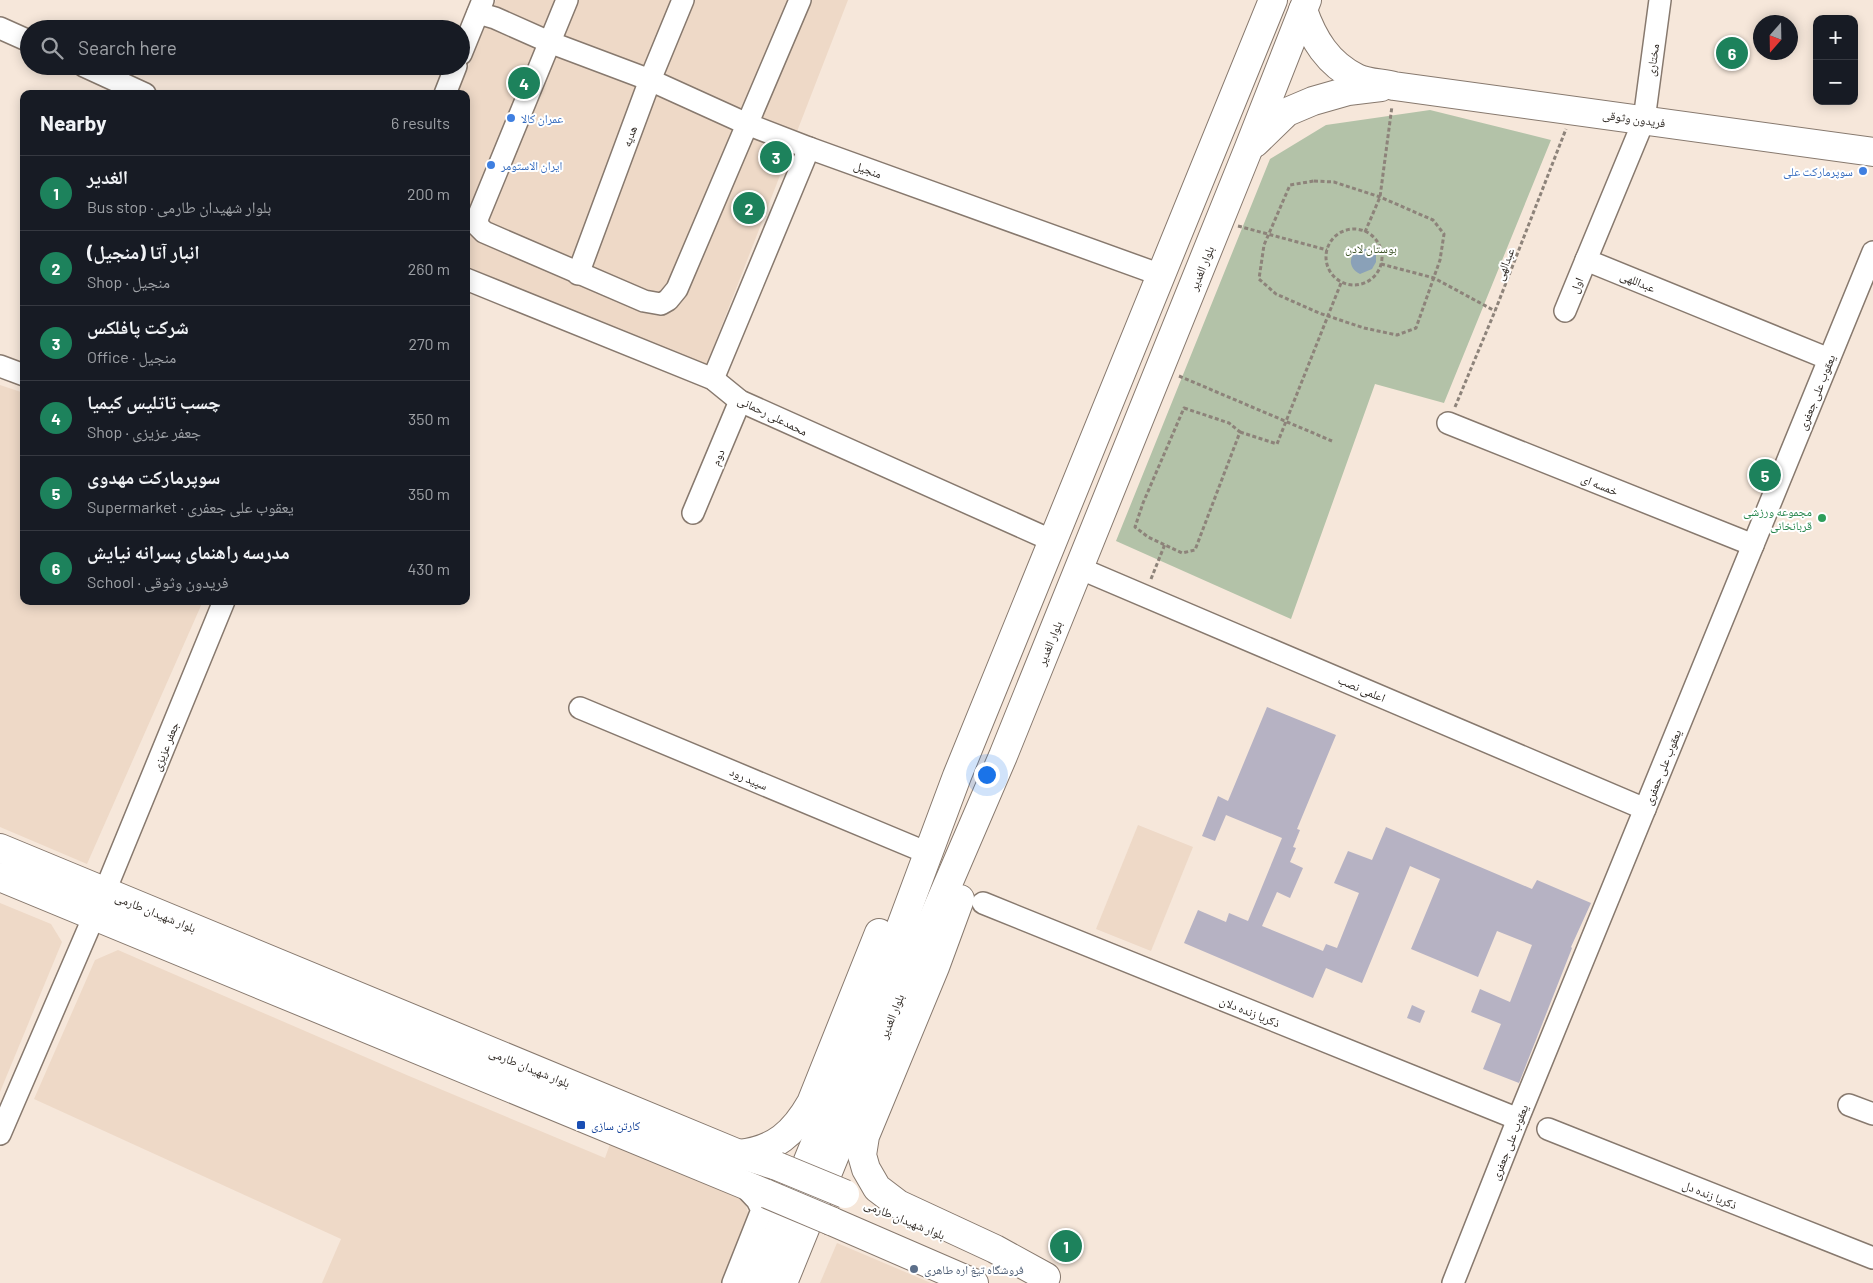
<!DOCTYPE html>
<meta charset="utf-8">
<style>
:root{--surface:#171b24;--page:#20242c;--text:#f1f3f6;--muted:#9ea1a6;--line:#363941;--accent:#1d825c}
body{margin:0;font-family:Barlow,"Noto Naskh Arabic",sans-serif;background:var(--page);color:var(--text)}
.controls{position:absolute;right:15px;top:15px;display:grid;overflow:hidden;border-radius:10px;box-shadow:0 2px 12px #0003}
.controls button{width:45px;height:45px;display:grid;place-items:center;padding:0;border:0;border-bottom:1px solid var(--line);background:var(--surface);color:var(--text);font:25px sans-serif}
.compass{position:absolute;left:1753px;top:15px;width:45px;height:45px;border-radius:50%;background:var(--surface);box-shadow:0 2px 12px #0003;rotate:200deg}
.you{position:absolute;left:986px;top:774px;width:18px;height:18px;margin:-12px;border:4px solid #fff;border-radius:50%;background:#1a73e8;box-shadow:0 0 0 8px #1a73e833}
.badge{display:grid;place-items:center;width:32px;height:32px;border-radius:50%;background:var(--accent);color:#fff;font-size:16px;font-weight:700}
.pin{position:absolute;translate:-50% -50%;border:2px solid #fff;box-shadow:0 1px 5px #0006}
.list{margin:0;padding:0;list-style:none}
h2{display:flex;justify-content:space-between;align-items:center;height:65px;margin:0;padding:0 20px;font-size:21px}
h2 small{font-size:16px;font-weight:400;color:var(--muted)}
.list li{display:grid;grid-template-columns:32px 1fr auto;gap:15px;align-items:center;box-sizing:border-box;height:75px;padding:0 20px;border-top:1px solid var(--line)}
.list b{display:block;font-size:19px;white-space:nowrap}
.list p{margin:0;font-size:16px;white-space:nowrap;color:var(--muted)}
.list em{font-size:16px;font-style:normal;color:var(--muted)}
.icon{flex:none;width:28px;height:28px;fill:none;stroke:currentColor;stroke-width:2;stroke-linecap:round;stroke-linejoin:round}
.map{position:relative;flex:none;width:1873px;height:1283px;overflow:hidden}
.search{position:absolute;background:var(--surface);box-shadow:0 2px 12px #0003;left:20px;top:20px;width:450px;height:55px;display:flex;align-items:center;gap:12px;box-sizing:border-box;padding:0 18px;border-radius:28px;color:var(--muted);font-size:19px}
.panel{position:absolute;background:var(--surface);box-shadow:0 2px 12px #0003;left:20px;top:90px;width:450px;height:515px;border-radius:10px}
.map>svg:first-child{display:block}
</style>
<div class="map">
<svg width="1873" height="1283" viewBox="0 0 1873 1283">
<rect width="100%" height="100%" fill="#f6e7da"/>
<g fill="#eed9c7">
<path d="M496,0H848L703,374L466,279V94H457Z"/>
<path d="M0,385L24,393V601H203L87,864L0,827Z"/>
<path d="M1138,825L1193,847L1151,951L1096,929Z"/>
<path d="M0,903L51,924L62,942L0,1092Z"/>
<path d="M118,950L409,1076L605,1158L610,1144L744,1200L750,1219L725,1283H322L341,1239L34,1099L95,960Z"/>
<path d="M837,1243L931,1283H820Z"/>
</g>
<path fill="#b3c2a8" d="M1430,110L1551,140L1444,403L1375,384L1291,619L1116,541L1270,159L1326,125Z"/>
<path fill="#8aa1b8" d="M1362,249H1368L1376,254V262L1372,269L1360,274C1347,268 1348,253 1362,249Z"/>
<g fill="#b6b2c3">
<path d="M1267,707L1336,735L1297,829L1300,830L1293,847L1296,848L1290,862L1303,868L1290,898L1277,892L1262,926L1323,951L1326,944L1337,948L1359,893L1334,883L1348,851L1372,860L1386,827L1532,889L1537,880L1591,903L1571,947L1572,948L1519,1083L1483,1069L1501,1024L1471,1012L1480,989L1510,1002L1532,945L1497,931L1478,977L1411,949L1440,879L1410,866L1362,983L1326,968L1313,998L1184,943L1198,910L1226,922L1229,913L1248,921L1282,838L1226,815L1215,841L1202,836L1218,796L1228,801Z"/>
<path d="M1412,1005L1425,1011L1420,1023L1407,1018Z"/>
</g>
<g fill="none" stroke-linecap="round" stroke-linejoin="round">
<g stroke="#87796e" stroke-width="24">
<g id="minor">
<path d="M567,0L478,217L477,225L484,232L644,301L661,304L668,300L677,289L800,0"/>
<path d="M1660,0L1644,120L1586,260L1829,359"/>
<path d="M478,13L495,18L549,42L650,80L747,124L809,148"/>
<path d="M0,28L29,41"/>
<path d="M461,54L483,0"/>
<path d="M84,66L145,94"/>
<path d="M445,94L456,66"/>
<path d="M578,274L650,80L683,0"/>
<path d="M466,279L713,379L740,401L1053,541"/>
<path d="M1565,311L1586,260"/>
<path d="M0,366L24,375"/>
<path d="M713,379L809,148L1161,275"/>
<path d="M1448,423L1753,545"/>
<path d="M693,513L740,401"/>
<path d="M1079,568L1645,809"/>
<path d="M580,708L918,849"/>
<path d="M105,891L224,601"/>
<path d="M983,903L1518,1119"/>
<path d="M1849,1105L1873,1114"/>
<path d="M1548,1129L1873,1258"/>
<path d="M0,1134L94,916"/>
<path d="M733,1283L762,1210L757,1200L741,1183"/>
<path d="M1453,1283L1518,1119L1873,252"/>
</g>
</g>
<g stroke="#87796e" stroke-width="30">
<g id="major">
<path d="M1303,10C1313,39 1328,64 1357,78C1367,83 1383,83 1394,86L1873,152"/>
<path d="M1255,143L1287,112L1313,101L1348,91L1381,87"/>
<path d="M0,848L739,1154L777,1166"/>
<path d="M0,877L767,1194"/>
<path d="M960,899L935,967L865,1136L862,1155L866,1169L877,1188L898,1204L995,1249L1046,1277"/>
<path d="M739,1154C775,1150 794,1133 811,1103L879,933"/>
<path d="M831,1221L974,1283"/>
<path d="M758,1283L872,1004L957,776L1273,0"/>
<path d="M783,1283L895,1007L1003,756L1248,150L1307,0"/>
</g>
</g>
<g stroke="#8d837a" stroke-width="3" stroke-dasharray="4 2.5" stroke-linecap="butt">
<path d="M1314,181L1334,182L1380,197L1433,220L1444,234L1440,260L1416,328L1397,335L1364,328L1319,313L1276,294L1259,279L1264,245L1290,185Z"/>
<path d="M1238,226L1327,250"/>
<circle cx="1354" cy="257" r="28"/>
<path d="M1365,232L1380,197L1392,106"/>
<path d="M1381,264L1434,278L1495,311"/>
<path d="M1179,376L1332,441"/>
<path d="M1455,407L1495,311L1566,129"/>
<path d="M1184,408L1229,423L1240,432L1195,550L1182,553L1148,537L1135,527L1143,503Z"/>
<path d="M1240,432L1277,444L1341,283"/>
<path d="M1151,579L1165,544"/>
</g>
<use href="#minor" stroke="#fff" stroke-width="21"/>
<use href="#major" stroke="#fff" stroke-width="28"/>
<g stroke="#87796e" stroke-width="30" stroke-linecap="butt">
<g id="major-bridge">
<path d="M777,1166L845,1194"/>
<path d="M767,1194L831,1221"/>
</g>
</g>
<use href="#major-bridge" stroke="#fff" stroke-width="28"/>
</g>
<g fill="#3f7fe0" stroke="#fff" stroke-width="2">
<circle cx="511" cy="118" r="5"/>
<circle cx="491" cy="165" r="5"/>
<circle cx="1863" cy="171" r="5"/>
</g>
<circle fill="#2e9e5b" stroke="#fff" stroke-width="2" cx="1822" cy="518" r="5"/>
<rect fill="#1a4fb4" stroke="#fff" stroke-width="2" x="576" y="1120" width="10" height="10" rx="2.5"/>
<circle fill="#5c6f8a" stroke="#fff" stroke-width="2" cx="914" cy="1269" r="5"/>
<g text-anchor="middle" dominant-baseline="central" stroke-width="4" stroke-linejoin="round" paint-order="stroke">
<g font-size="12" fill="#2d2722" stroke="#fff">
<text transform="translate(1652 60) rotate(-82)">مختاری</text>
<text transform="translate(1634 118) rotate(8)">فریدون وثوقی</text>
<text transform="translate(629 136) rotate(-70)">هدیه</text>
<text transform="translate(868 169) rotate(20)">منجیل</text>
<text transform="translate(1504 264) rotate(-69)">عبدالهی</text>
<text transform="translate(1201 268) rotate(-68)">بلوار الغدیر</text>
<text transform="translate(1638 281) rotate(22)">عبداللهی</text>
<text transform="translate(1576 285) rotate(-67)">اول</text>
<text transform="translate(1816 392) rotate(-68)">یعقوب علی جعفری</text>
<text transform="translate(773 415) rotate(26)">محمدعلی رحمانی</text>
<text transform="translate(717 457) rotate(-67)">دوم</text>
<text transform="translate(1600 484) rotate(22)">خمسه ای</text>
<text transform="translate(1049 643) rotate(-68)">بلوار الغدیر</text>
<text transform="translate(1362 688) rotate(23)">اعلمی نصب</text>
<text transform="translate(165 746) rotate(-68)">جعفر عزیزی</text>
<text transform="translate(1662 767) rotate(-68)">یعقوب علی جعفری</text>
<text transform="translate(749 778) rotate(23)">سپید رود</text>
<text transform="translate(156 912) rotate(22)">بلوار شهیدان طارمی</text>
<text transform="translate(1250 1011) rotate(22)">ذکریا زنده دلان</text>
<text transform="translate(891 1016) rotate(-68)">بلوار الغدیر</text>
<text transform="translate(530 1067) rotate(22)">بلوار شهیدان طارمی</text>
<text transform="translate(1509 1142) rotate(-68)">یعقوب علی جعفری</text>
<text transform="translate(1710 1194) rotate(22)">ذکریا زنده دل</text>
<text transform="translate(905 1219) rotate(22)">بلوار شهیدان طارمی</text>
</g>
<g font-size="12" fill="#366cbe" stroke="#fff" text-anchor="start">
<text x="521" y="118">عمران کالا</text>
<text x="501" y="165">ایران الاستومر</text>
<text x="1853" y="171" text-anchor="end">سوپرمارکت علی</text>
</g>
<g font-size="12" fill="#41572c" stroke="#fff">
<text x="1371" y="248">بوستان لادن</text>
</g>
<g font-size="12" fill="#27864d" stroke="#fff" text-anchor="end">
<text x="1812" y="511">مجموعه ورزشی<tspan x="1812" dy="14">قربانخانی</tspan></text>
</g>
<g font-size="12" fill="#164399" stroke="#fff" text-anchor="start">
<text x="591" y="1125">کارتن سازی</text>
</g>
<g font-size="12" fill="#4e5e75" stroke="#fff" text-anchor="start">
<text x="924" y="1269">فروشگاه تیغ اره طاهری</text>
</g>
</g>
</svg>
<div class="controls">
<button>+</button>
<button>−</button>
</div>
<svg class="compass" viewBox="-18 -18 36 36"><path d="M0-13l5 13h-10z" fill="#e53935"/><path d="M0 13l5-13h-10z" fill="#9ea1a6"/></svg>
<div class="you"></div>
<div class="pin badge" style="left:1066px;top:1246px">1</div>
<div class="pin badge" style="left:749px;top:208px">2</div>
<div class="pin badge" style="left:776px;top:157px">3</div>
<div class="pin badge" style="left:524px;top:83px">4</div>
<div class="pin badge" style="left:1765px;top:475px">5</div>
<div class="pin badge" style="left:1732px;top:53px">6</div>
<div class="search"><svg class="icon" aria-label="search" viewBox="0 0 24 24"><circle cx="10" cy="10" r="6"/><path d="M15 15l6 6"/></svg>Search here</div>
<section class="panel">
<h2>Nearby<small>6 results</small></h2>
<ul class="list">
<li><span class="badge">1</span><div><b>الغدیر</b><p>Bus stop · بلوار شهیدان طارمی</p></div><em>200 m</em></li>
<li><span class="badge">2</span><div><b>انبار آتا (منجیل)</b><p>Shop · منجیل</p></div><em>260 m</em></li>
<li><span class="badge">3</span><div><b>شرکت پافلکس</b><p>Office · منجیل</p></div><em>270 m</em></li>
<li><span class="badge">4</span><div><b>چسب تاتلیس کیمیا</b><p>Shop · جعفر عزیزی</p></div><em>350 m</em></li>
<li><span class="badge">5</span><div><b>سوپرمارکت مهدوی</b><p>Supermarket · یعقوب علی جعفری</p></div><em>350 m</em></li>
<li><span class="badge">6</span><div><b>مدرسه راهنمای پسرانه نیایش</b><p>School · فریدون وثوقی</p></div><em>430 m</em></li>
</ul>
</section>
</div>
